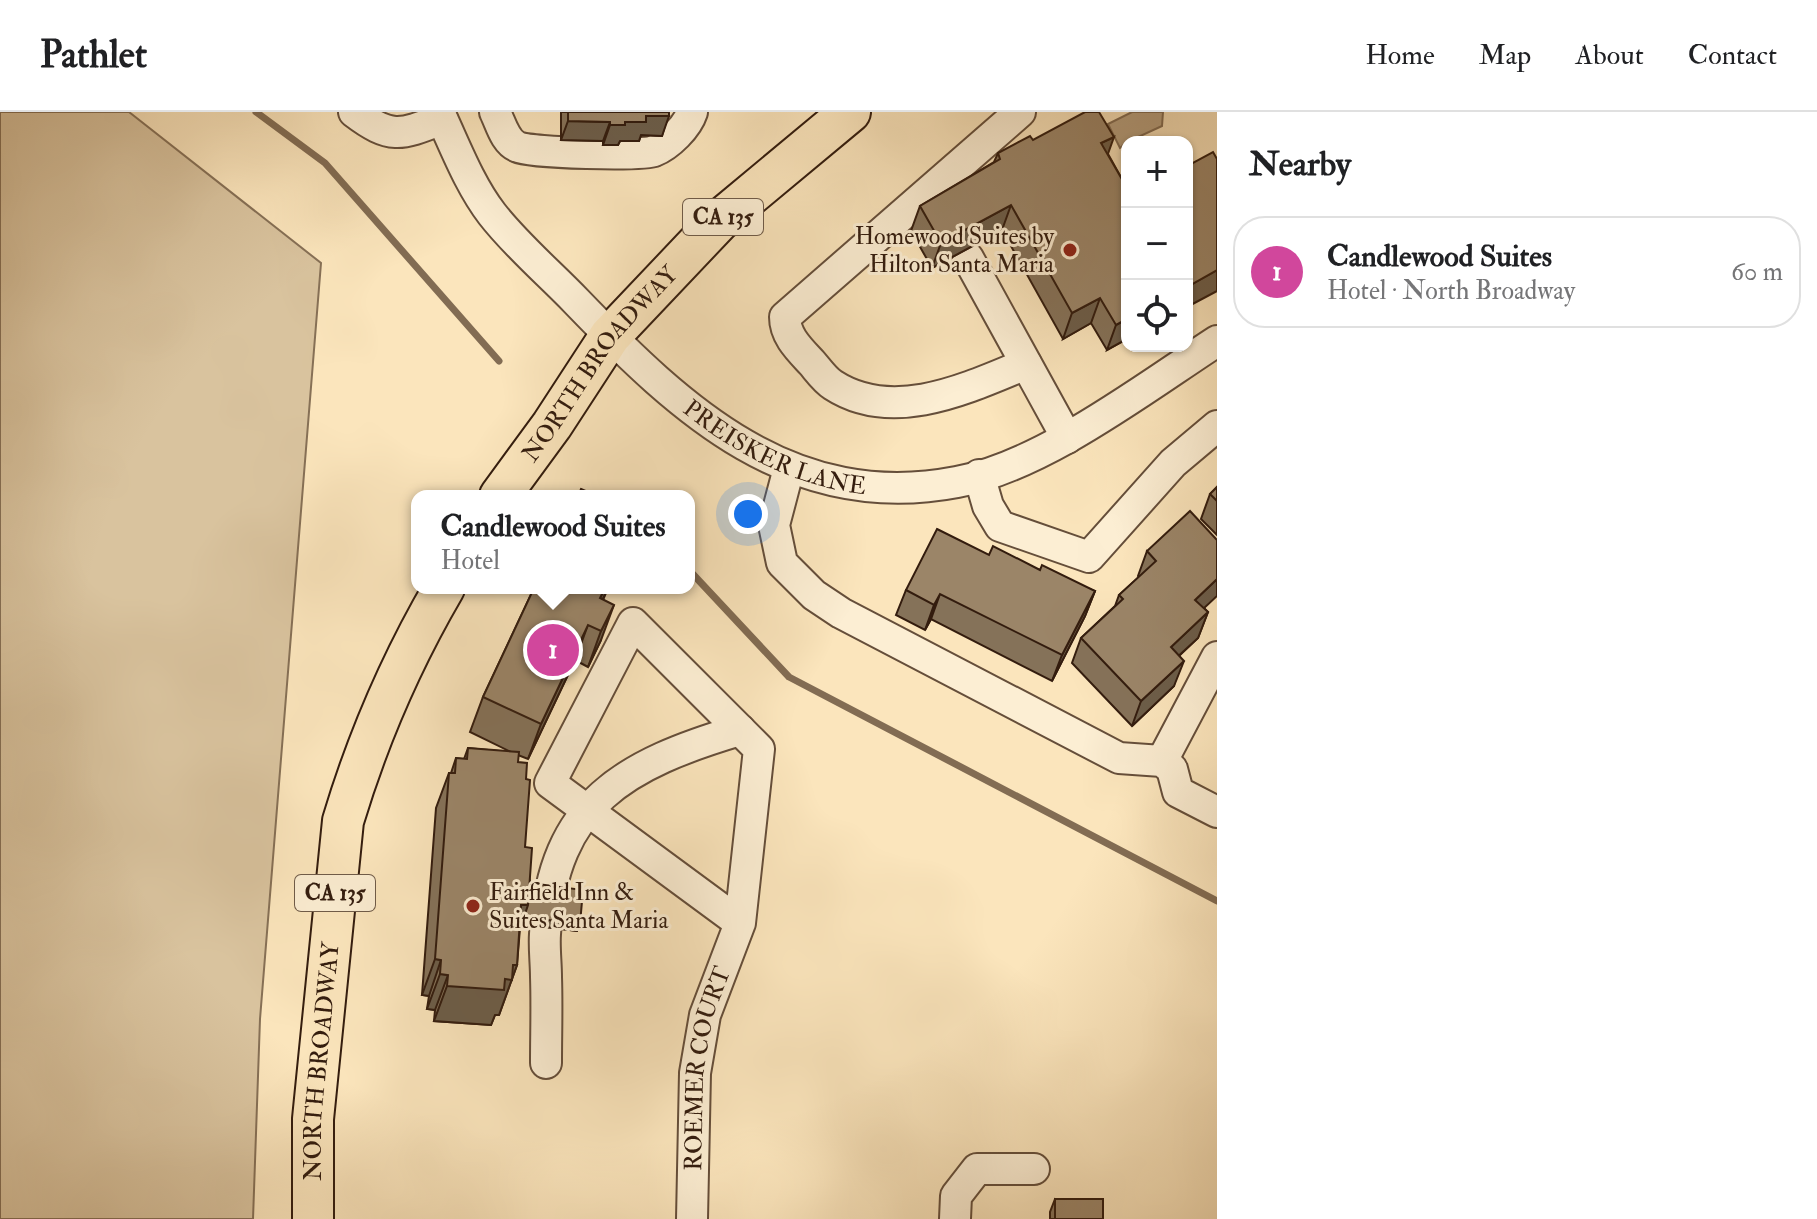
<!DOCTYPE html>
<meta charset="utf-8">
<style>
:root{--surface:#fff;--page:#f2f2f2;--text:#202124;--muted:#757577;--line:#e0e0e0;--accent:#1a73e8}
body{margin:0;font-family:"IM FELL Double Pica",serif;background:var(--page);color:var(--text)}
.controls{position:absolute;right:24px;top:24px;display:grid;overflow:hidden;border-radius:16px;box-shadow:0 2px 6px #0004}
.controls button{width:72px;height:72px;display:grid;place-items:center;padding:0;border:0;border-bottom:2px solid var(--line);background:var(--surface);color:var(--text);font:40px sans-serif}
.you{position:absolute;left:748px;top:402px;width:28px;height:28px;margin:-20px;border:6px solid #fff;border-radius:50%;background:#1a73e8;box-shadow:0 0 0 12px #1a73e833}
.badge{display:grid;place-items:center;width:52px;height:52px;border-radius:50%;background:var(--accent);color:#fff;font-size:26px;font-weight:700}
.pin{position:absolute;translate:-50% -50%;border:4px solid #fff;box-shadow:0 2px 8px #0006}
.popup{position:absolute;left:411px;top:378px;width:284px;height:104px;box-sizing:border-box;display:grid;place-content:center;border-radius:16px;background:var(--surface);filter:drop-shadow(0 2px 6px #0005);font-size:26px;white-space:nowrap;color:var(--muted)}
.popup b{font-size:30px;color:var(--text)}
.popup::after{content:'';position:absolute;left:50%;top:100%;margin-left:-16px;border:16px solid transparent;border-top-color:var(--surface)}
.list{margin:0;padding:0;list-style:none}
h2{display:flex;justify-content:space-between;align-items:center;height:104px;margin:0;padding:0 32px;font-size:34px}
h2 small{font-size:26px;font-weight:400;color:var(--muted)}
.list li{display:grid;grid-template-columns:52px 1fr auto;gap:24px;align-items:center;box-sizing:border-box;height:112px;margin:0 16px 16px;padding:0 16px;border:2px solid var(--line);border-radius:32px}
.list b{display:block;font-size:30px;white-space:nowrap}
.list p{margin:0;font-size:26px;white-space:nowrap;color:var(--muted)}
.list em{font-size:26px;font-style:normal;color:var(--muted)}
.icon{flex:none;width:44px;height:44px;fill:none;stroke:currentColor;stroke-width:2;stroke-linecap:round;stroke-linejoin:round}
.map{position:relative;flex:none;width:1217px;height:1107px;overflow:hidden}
header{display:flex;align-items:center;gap:48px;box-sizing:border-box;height:112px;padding:0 40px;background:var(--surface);border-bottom:2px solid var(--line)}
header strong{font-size:38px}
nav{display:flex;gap:44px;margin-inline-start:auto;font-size:28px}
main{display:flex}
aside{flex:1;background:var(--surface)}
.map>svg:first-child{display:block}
</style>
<header>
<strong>Pathlet</strong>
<nav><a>Home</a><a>Map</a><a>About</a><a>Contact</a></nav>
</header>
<main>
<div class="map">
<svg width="1217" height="1107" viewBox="0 0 1217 1107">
<rect width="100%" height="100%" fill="#fbe5bc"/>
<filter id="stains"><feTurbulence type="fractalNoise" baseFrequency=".0025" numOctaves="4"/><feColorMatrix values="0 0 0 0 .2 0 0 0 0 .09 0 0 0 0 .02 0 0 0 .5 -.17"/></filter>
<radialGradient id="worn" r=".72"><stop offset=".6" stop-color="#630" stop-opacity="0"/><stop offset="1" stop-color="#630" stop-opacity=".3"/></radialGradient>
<path fill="#d9c39e" stroke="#867056" stroke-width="2" d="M0,0H129L321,151L260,907L253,1107H0Z"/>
<path fill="#b7a181" stroke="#826c53" stroke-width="2" d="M1132,0H1163L1162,14L1127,30L1120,36L1108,12Z"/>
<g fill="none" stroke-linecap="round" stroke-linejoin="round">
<g stroke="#826c53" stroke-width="7">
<path d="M256,0L325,51L499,249"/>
<path d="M619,384H620"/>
<path d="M689,458L789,565L1217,789"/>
</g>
<g stroke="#654e3a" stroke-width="34">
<g id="minor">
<path d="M354,0C391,28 401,23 442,7"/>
<path id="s1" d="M439,0C455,34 469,72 492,102C516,133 549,161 576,189C682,299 792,402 957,370C1043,354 1143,277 1217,229"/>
<path d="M495,0C501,12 505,30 518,35C531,41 643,44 654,39C669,33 687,15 692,0"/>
<path d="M1020,0L785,205C785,224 799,237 812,251C818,258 825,268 833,273C893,312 968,276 1026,252"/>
<path d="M968,146L1067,326"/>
<path d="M789,356L774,413L782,451L814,483L841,501L1119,646L1162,649L1172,657L1178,680L1217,700"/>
<path d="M979,363L988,394L1000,414L1089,445L1173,351L1217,314"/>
<path d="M1162,649L1217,545"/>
<path d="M546,951C546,922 547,894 546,865C546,851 544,836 545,822C553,690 626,652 740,618"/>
<path id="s2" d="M692,1107L695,961L705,903L740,811L759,637L633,511L550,671L740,811"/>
<path d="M955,1107L956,1084L977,1057H1034"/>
</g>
</g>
<g stroke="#331c0e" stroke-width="44">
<g id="major">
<path id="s3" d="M500,384L552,313L610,224L719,109L850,0"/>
<path id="s4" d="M313,1107V1007L343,709C367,629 402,548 444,476"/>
</g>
</g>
<use href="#minor" stroke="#fceed3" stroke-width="30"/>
<use href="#major" stroke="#fbe5bc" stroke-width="40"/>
</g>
<g fill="#857259" stroke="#331c0e" stroke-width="2">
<path d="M561,0H669L662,24L641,23L639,29H620L618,33H603V29L561,28Z"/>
<path d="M1033,28L1108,42L1127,76V227L1107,238L1091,211L1063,227L1002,118L932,156L911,119L920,94L994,50L998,41Z"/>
<path d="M1217,375V423L1201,407L1210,382Z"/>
<path d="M1147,439L1208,500L1198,526L1179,544L1174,574L1132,614L1072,551L1081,526L1115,494L1119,483L1139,465L1138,464Z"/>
<path d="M989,443L1040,458L1095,479L1085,504L1052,569L931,507L925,518L896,503L906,478Z"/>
<path d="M534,476H608L603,488L601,528L588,555L575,548L528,647L518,643V650L526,667L525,735L530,771L580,812L577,819L521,812L520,816L517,853L499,903H495L491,913L434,909L435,898L427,897L429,884L422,883L436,696L449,661H451L456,646L464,647L468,636L511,640L470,620L483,585Z"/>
<path d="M1055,1087L1103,1107H1050V1100Z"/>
</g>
<g fill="#6c5d49" stroke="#331c0e" stroke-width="2">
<path d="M646,4H669L662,24L641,23L639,29H620L618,33H603L610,13Z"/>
<path d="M568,9L610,10L603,29L561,28Z"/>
<path d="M1114,25L1105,50L1101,31Z"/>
<path d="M1011,93L1002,118L932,156L941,131Z"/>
<path d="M1217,158V179L1187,195V175Z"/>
<path d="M1100,186L1091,211L1063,227L1072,201Z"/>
<path d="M1127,207V227L1107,238L1116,213Z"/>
<path d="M1217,467V484L1186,513L1195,488Z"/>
<path d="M605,476H608L590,514L600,486Z"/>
<path d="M1095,479L1085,504L1052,569L1062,543Z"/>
<path d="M940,482L931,507L925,518L934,493Z"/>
<path d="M614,493L601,528L588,555L601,519Z"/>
<path d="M1208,500L1198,526L1161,560L1171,535Z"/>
<path d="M588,513L575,548L528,647L541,612Z"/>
<path d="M1184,549L1174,574L1132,614L1141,589Z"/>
<path d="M521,793H528L580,812L577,819L521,812L515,829Z"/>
<path d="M435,847L441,848L429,884L422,883Z"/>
<path d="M513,853H517L499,903H495L491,913L434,909L447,874L505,867Z"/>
<path d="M440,862L448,863L435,898L427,897Z"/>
</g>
<g fill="#9b8568" stroke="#331c0e" stroke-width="2">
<path d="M568,0H669V4H646V10H625V13H610V10L568,9Z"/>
<path d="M1085,0H1099L1114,25L1101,31L1127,76V207L1116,213L1100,186L1072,201L1011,93L941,131L920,94L1000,47L998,41L1030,24L1033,28Z"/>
<path d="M1213,40L1217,47V158L1187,175V54Z"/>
<path d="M1217,375V389L1210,382Z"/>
<path d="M581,377L597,384H578Z"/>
<path d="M1190,399L1217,428V467L1195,488L1208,500L1171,535L1184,549L1141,589L1081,526L1123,487L1119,483L1156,449L1147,439Z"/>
<path d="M937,417L989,443L993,434L1040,458L1042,453L1095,479L1062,543L940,482L934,493L906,478Z"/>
<path d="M534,476H605L600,486L614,493L601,519L588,513L541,612L483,585Z"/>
<path d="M468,636L519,640L518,650L527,651L526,667L530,668L525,735L532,736L528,793H521L517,853H513L512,868L505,867L504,878L447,874L448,863L440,862L441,848L435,847L449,661H455L456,646L467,647Z"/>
<path d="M530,771L583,778L580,812L524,805L528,793Z"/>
<rect x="1055" y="1087" width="48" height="20"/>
</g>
<g fill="#8f2418" stroke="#fceed3" stroke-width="3">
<circle cx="1070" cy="138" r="8"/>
<circle cx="473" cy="794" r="8"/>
</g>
<g text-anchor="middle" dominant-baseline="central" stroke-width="6" stroke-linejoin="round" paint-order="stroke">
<g fill="#fceed3" stroke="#6f5b49" stroke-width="2">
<rect x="683" y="87" width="80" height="36" rx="6"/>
<rect x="295" y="763" width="80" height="36" rx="6"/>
</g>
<g font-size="22" font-weight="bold" fill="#331c0e">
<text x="723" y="105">CA 135</text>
<text x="335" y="781">CA 135</text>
</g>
<g font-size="24" fill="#331c0e" stroke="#fceed3" text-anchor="end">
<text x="1054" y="124">Homewood Suites by<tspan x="1054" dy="28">Hilton Santa Maria</tspan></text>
<text x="489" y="780" text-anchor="start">Fairfield Inn &amp;<tspan x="489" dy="28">Suites Santa Maria</tspan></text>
</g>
<g font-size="24" fill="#331c0e" stroke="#fceed3">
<text stroke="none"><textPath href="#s3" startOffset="166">NORTH BROADWAY</textPath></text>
<text stroke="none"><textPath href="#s1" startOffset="488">PREISKER LANE</textPath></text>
<text stroke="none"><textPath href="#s4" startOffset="158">NORTH BROADWAY</textPath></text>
<text stroke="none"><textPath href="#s2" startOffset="152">ROEMER COURT</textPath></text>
</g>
</g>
<rect width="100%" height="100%" filter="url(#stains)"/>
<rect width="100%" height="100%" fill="url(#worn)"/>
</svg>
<div class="controls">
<button>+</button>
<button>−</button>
<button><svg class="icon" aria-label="locate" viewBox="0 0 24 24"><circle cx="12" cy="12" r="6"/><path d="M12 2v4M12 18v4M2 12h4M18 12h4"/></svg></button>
</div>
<div class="you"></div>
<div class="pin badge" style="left:553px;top:538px;background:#d1479c">1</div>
<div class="popup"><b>Candlewood Suites</b>Hotel</div>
</div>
<aside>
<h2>Nearby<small></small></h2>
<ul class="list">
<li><span class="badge" style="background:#d1479c">1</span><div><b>Candlewood Suites</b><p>Hotel · North Broadway</p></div><em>60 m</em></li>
</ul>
</aside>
</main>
